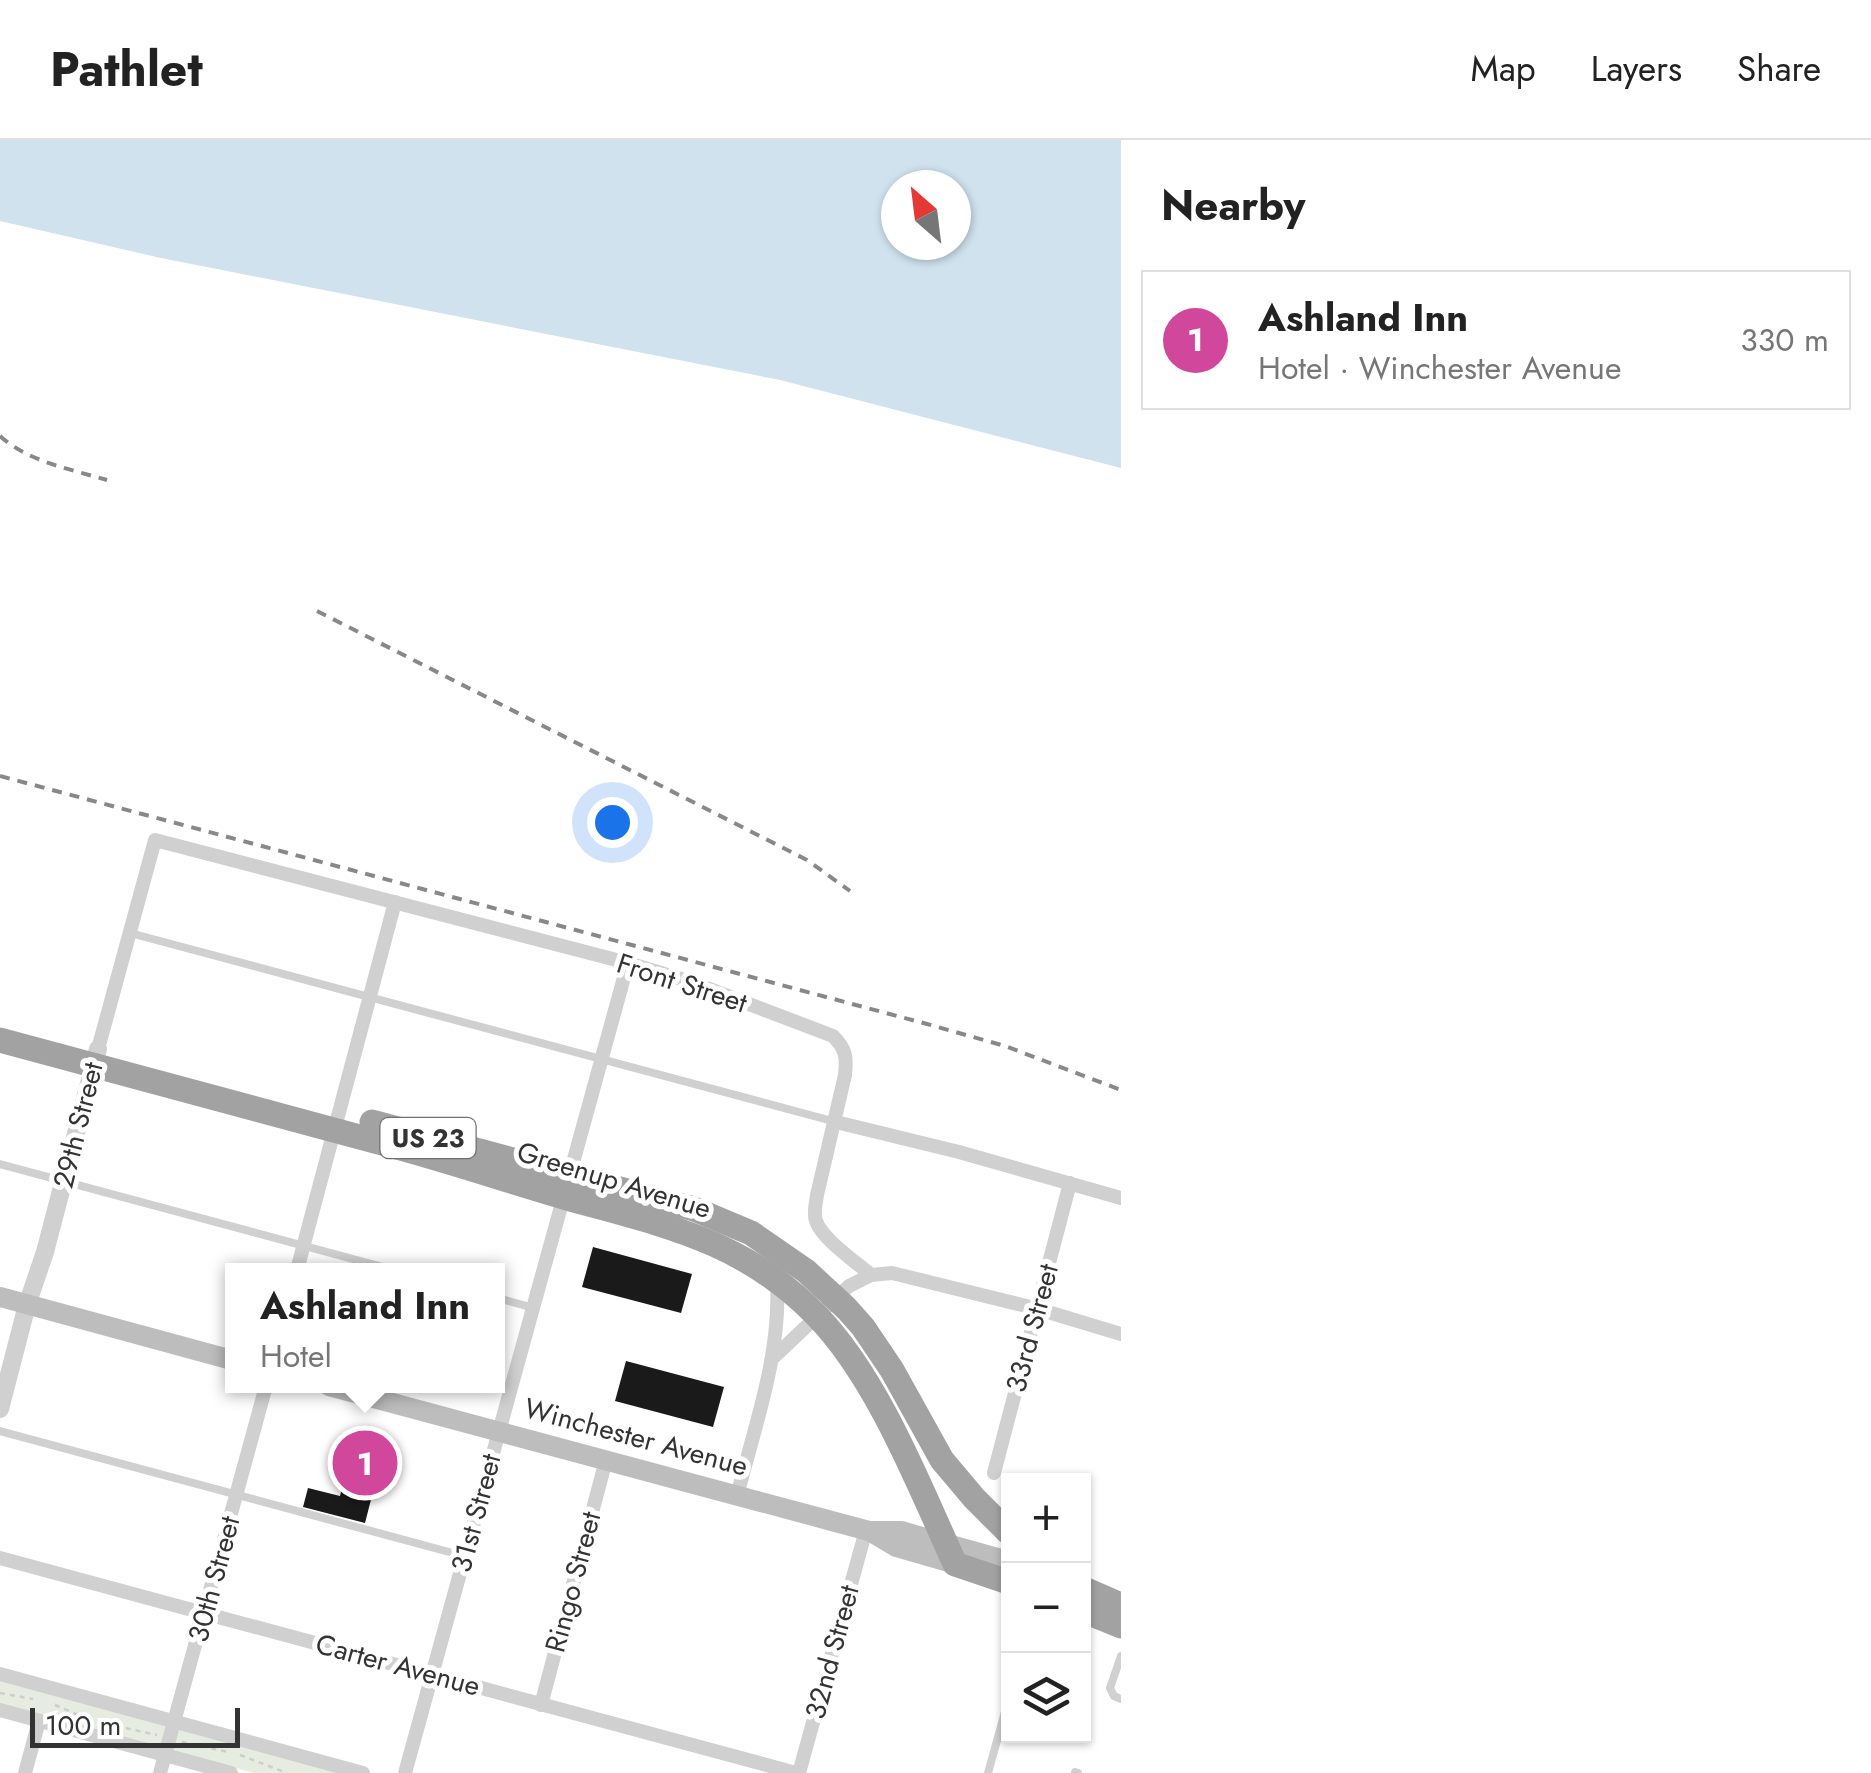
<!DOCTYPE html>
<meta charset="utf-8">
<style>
:root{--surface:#fff;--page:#f6f6f6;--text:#222;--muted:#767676;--line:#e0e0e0;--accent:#d93025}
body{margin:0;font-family:Jost,sans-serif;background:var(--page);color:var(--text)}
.controls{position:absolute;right:30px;bottom:30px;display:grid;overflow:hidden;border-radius:0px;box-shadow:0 2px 8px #0004}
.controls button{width:90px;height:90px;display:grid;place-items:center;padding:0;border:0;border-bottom:2px solid var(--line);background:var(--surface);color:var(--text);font:50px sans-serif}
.compass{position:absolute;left:881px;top:30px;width:90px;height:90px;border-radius:50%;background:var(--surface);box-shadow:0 2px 8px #0004;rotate:332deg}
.scale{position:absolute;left:30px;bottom:25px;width:210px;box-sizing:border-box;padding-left:10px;border:5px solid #333;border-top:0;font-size:28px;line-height:35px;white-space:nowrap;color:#333;-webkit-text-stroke:8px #fff;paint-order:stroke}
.you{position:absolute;left:612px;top:682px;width:35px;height:35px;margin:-25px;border:8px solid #fff;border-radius:50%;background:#1a73e8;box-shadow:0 0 0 15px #1a73e833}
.badge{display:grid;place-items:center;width:65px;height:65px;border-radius:50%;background:var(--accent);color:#fff;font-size:32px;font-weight:700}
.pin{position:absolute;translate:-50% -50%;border:5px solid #fff;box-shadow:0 2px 10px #0006}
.popup{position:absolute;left:225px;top:1123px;width:280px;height:130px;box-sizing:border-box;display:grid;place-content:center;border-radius:0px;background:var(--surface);filter:drop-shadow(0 2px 8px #0005);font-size:32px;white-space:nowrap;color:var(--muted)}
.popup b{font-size:38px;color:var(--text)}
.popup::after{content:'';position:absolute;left:50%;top:100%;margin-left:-20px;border:20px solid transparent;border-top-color:var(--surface)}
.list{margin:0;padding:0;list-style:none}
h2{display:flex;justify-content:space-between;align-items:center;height:130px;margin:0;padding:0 40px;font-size:42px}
h2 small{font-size:32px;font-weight:400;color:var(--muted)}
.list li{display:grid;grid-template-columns:65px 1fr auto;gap:30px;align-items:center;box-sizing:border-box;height:140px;margin:0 20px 20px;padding:0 20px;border:2px solid var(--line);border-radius:0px}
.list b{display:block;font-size:38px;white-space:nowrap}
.list p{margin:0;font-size:32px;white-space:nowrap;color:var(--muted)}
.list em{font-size:32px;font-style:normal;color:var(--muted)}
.icon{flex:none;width:55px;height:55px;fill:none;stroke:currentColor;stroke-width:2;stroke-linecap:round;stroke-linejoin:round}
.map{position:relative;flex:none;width:1121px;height:1633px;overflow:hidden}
header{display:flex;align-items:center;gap:60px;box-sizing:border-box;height:140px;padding:0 50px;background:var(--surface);border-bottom:2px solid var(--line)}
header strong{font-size:48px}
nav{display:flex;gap:55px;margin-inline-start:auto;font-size:35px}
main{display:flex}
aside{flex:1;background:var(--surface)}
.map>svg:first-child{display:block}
</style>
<header>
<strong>Pathlet</strong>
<nav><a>Map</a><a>Layers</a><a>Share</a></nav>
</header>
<main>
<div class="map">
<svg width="1121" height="1633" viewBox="0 0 1121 1633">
<rect width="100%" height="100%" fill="#fff"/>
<path fill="#e6ecdf" d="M0,1541L340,1633H254L0,1564Z"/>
<path fill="#cfe2ee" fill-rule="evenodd" d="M0,0H1121V328L780,240L161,118L0,81ZM896,45H956V105H896Z"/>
<g fill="#1a1a1a">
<path d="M593,1107L692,1134L681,1173L582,1147Z"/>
<path d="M626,1221L724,1247L713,1287L615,1261Z"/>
<path d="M357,1290L387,1297L365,1383L303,1367L308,1348L340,1356Z"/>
</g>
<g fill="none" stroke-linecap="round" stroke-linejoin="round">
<g stroke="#cdcdcd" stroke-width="2.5" stroke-dasharray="5 5" stroke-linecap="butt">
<path d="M0,1553L33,1559"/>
<path d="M55,1565L85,1578"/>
<path d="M116,1586L157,1595"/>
<path d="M182,1602L228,1612"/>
<path d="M240,1615L287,1633"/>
</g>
<g stroke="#d0d0d0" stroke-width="8">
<path d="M130,793L836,982"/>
<path d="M0,1024L394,1130"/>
<path d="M498,1158L534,1168"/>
<path d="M0,1291L464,1416"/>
<path d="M1121,1516L1110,1548L1114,1556L1121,1559"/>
<path d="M1075,1632L1078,1633"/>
<path d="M988,1633L1008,1561"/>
</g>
<g stroke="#d0d0d0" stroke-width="14">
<path d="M98,909L155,700L628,823L694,843L833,896C846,909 847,917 845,935L817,1055C816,1064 813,1073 816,1081C822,1099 856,1122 871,1135"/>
<path d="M836,982L959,1012L1121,1058"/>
<path d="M297,1130L395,762"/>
<path d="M774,1217L849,1146L871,1135L892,1133L1038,1169L1121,1194"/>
<path d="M994,1333L1070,1043"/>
<path d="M737,1356C755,1285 781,1215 777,1142"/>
<path d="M0,1418L796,1633"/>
<path d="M0,1534L363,1633"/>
<path d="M541,1565L606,1320"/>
<path d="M0,1570L231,1633"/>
<path d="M25,1633L39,1581"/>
<path d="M160,1633L266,1246"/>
<path d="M405,1633L628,823"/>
<path d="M799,1633L866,1390"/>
</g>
<path stroke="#d0d0d0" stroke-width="18" d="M0,1269L27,1165L45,1112L98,909"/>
<g stroke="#bdbdbd" stroke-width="20">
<path d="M0,1157L232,1220"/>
<path d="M329,1246L869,1391H901L1008,1421"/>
<path d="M871,1392L896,1407L955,1424"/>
</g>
<g stroke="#a2a2a2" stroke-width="25">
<path d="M0,900C131,935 262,970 393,1006C452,1022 509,1041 567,1058C663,1085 743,1100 816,1175C877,1237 919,1345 955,1424L1008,1442"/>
<path d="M372,982L694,1069L751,1093L806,1131L846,1168L863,1187L892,1230L942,1320L974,1358L1008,1392"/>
<path d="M1084,1449L1121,1465"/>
<path d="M1084,1471L1121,1486"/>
</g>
<g stroke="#888" stroke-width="4" stroke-dasharray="10 8" stroke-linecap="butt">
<path d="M0,296C29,322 70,329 107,340"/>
<path d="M317,471L807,720L850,751"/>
<path d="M0,636L927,884L1005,906L1121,950"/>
</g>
</g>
<g text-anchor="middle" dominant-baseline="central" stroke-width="10" stroke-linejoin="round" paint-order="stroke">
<rect fill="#fff" stroke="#707070" stroke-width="2.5" x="380.5" y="978" width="95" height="40" rx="8"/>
<g font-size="25" font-weight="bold" fill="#333">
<text x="428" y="998">US 23</text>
</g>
<g font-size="28" fill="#333" stroke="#fff">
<text transform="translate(682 843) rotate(18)">Front Street</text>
<text transform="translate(78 985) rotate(-76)">29th Street</text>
<text transform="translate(614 1040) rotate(17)">Greenup Avenue</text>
<text transform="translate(1032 1188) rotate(-75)">33rd Street</text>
<text transform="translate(636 1297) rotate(15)">Winchester Avenue</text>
<text transform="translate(476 1373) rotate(-75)">31st Street</text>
<text transform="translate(214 1439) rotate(-75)">30th Street</text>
<text transform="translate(573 1442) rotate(-75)">Ringo Street</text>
<text transform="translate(832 1512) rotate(-75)">32nd Street</text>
<text transform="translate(398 1525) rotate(15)">Carter Avenue</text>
</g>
</g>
</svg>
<div class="controls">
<button>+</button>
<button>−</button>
<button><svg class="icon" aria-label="layers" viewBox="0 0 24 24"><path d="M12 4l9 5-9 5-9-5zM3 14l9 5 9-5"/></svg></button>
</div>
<svg class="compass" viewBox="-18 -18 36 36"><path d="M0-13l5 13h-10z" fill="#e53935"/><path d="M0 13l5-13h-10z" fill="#767676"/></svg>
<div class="scale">100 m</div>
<div class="you"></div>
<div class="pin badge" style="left:365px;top:1323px;background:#d1479c">1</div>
<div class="popup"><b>Ashland Inn</b>Hotel</div>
</div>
<aside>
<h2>Nearby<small></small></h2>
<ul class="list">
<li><span class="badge" style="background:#d1479c">1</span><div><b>Ashland Inn</b><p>Hotel · Winchester Avenue</p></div><em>330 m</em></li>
</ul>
</aside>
</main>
